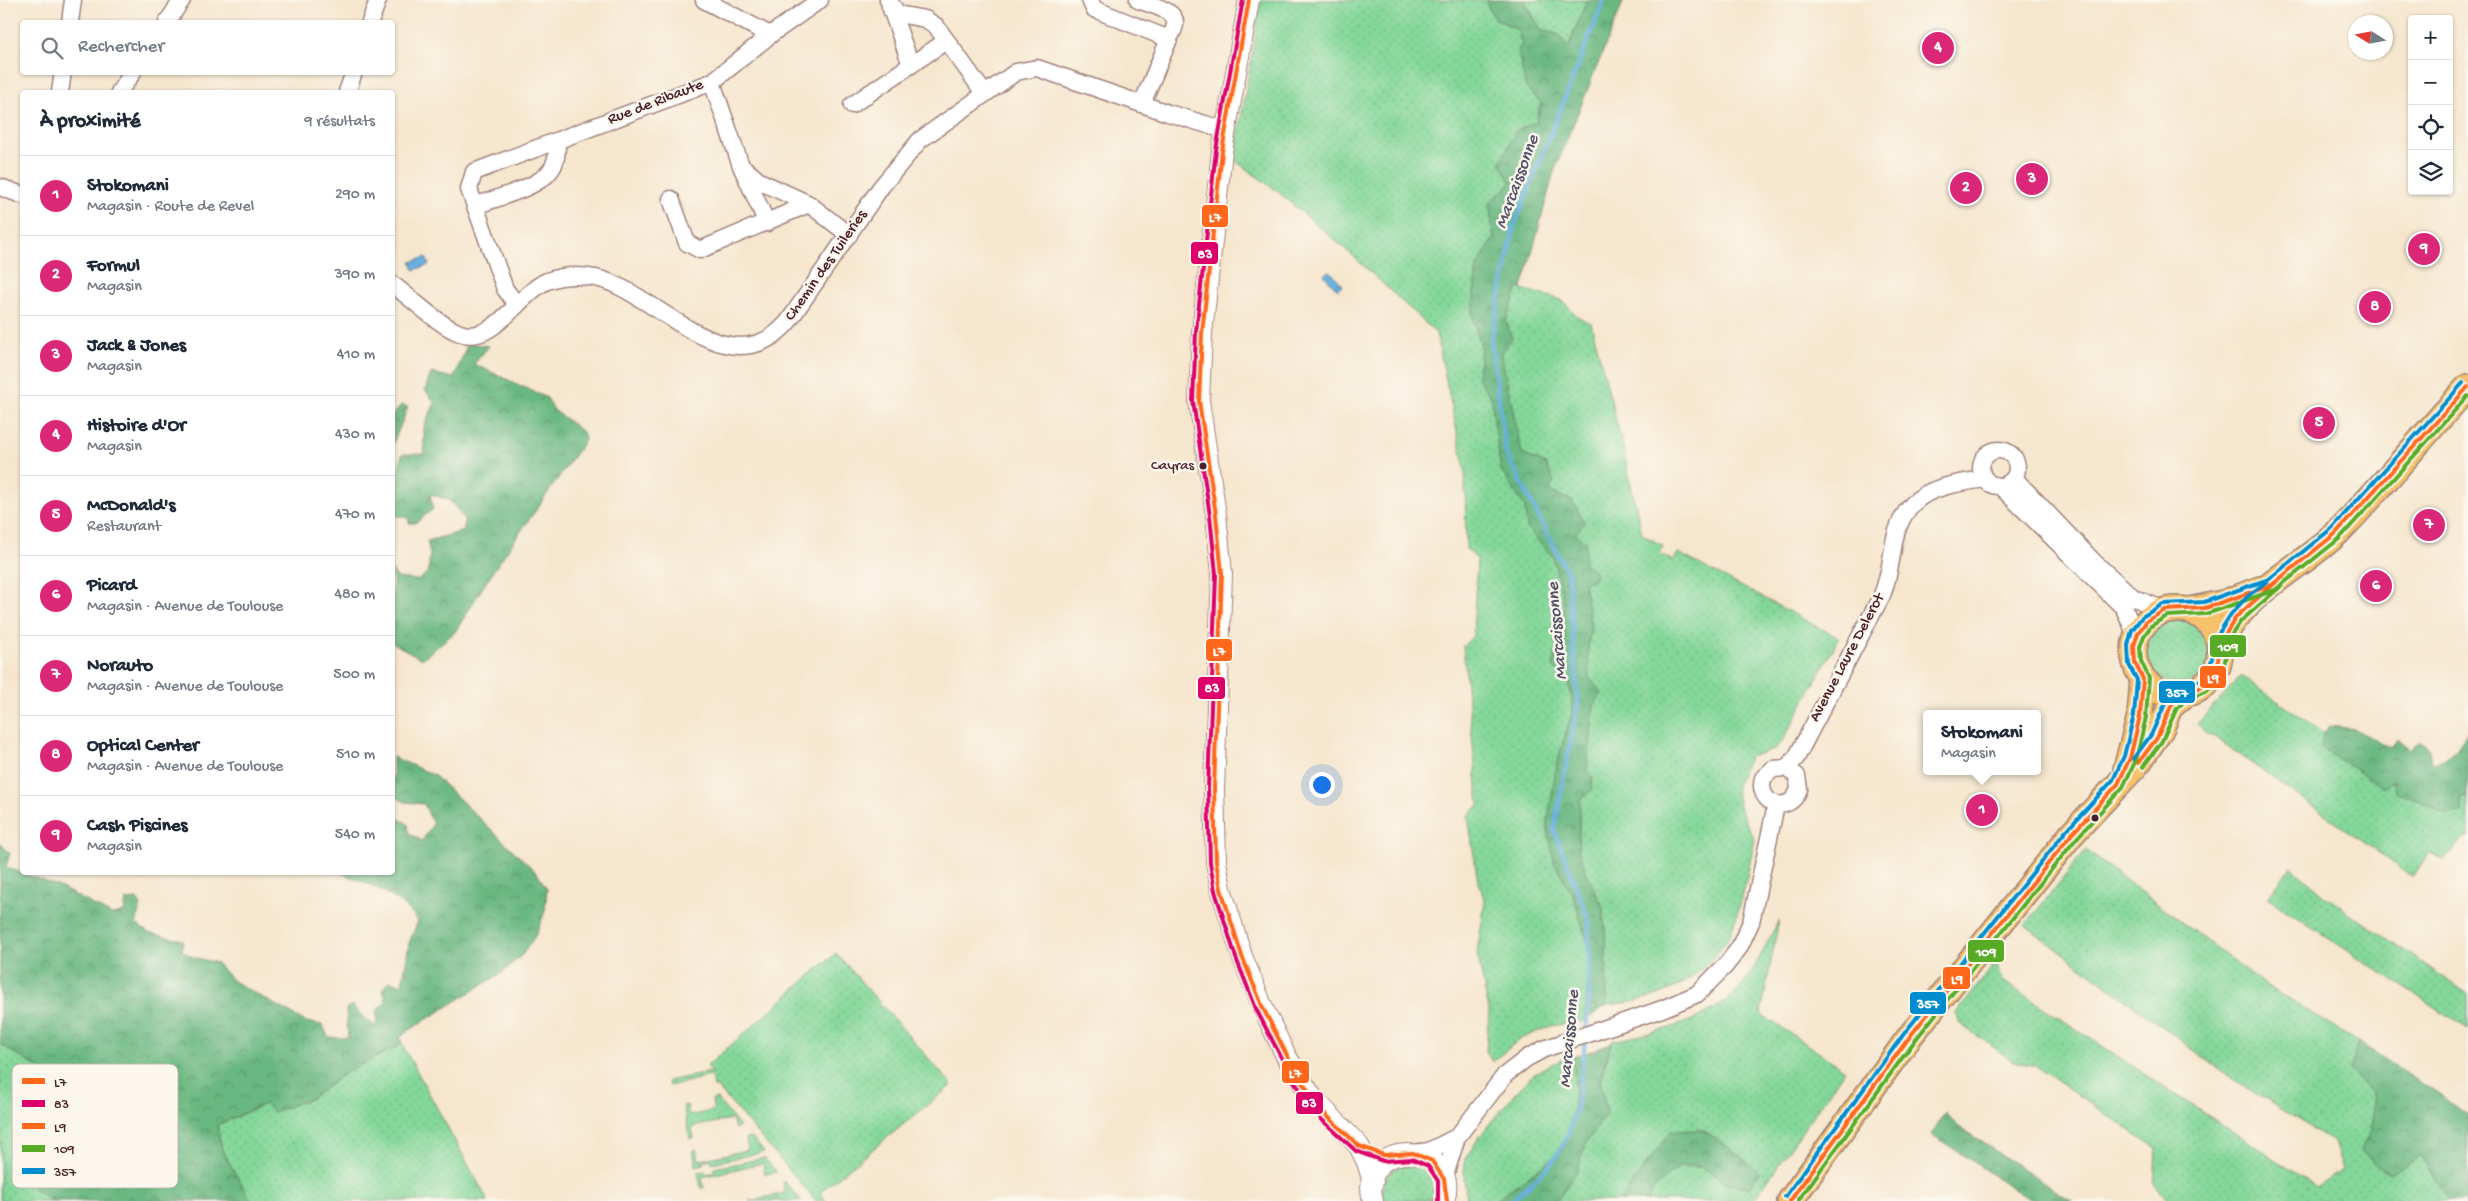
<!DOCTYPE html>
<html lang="fr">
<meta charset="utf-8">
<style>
:root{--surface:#fff;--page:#f2f2f3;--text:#1f2937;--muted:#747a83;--line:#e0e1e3;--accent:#db2777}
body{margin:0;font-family:"Gochi Hand",sans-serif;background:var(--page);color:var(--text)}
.controls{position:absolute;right:15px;top:15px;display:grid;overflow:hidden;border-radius:5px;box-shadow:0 1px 4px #0004}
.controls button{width:45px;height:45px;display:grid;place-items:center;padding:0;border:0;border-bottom:1px solid var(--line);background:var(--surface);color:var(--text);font:25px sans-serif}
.compass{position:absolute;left:2348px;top:15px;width:45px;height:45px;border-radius:50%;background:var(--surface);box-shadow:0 1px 4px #0004;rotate:281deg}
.you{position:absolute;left:1321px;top:784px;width:18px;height:18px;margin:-12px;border:4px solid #fff;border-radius:50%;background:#1a73e8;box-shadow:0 0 0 8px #1a73e833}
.badge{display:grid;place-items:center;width:32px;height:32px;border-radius:50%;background:var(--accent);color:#fff;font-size:16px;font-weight:700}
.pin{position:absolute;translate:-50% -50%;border:2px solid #fff;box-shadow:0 1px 5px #0006}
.popup{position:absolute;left:1923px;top:710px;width:118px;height:65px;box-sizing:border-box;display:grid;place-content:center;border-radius:5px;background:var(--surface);filter:drop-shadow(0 1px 4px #0005);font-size:16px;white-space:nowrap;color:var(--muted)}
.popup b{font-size:19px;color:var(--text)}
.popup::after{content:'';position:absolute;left:50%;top:100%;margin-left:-10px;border:10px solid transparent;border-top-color:var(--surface)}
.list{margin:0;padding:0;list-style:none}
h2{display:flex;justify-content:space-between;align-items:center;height:65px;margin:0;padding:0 20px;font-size:21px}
h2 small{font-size:16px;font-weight:400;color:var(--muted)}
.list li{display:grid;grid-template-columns:32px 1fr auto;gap:15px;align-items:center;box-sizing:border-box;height:80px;padding:0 20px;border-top:1px solid var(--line)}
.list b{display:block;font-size:19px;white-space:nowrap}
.list p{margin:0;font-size:16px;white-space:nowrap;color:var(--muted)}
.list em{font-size:16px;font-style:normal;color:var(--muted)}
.icon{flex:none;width:28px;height:28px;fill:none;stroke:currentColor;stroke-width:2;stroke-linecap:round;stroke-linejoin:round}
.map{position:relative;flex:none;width:2468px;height:1201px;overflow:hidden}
.search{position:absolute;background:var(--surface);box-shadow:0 1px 4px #0004;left:20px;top:20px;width:375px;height:55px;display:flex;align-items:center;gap:12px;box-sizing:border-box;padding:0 18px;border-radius:5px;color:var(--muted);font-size:19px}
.panel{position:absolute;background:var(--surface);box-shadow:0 1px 4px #0004;left:20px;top:90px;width:375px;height:785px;border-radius:5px}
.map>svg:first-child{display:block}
</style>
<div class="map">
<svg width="2468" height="1201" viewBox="0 0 2468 1201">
<defs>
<pattern id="grass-dots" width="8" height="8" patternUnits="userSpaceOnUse" patternTransform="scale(1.25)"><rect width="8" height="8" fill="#83d799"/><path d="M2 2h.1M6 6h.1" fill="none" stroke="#73b884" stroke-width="1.8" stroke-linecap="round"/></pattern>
<pattern id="forest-crowns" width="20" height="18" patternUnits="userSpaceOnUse" patternTransform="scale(1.25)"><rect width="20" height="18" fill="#6ab881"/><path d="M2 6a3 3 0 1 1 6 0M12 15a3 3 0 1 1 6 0" fill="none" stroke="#59956a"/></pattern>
<pattern id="water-ripples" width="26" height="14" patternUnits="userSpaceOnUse" patternTransform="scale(1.25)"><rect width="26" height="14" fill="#67b0df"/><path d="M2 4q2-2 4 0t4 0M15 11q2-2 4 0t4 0" fill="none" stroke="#578fb5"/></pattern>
</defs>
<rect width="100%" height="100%" fill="#fbf7ec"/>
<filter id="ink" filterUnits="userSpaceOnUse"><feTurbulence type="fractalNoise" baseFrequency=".02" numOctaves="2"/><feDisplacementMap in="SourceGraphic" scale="10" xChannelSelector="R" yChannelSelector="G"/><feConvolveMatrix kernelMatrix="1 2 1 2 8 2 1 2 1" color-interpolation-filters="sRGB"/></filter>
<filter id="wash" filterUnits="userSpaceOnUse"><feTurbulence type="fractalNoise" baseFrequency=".0096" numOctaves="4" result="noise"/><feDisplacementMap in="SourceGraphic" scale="20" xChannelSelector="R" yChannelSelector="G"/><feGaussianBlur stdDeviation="1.12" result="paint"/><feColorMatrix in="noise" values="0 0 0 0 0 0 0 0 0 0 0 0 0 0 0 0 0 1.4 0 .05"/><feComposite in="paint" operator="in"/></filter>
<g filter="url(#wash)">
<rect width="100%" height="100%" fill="#f6e6ce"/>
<g fill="url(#grass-dots)" stroke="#667b62">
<path d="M1261,0H1488L1487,4L1494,18L1517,29L1541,103L1536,122L1516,131L1511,183L1489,203L1494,238L1477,266L1472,315L1481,346L1478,378L1491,397L1501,470L1525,507L1527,528L1553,557L1564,603L1565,643L1555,654L1569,679L1573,710L1557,763L1554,862L1573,895L1591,954L1584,1021L1551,1026L1520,1039L1492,1062L1486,1051L1489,1011L1477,953L1485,902L1477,876L1468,816L1479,805L1463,646L1473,636L1477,559L1466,549L1465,470L1436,333L1342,246L1277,191L1234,160Z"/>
<path d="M1524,0H1587L1568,48L1558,34L1542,31Z"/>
<path d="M1518,288L1562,300L1578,317L1591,323L1620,435L1642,534L1663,546L1660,554L1673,561L1678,553L1839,638L1784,739L1774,750L1751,756C1726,793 1738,804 1755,840C1748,869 1743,901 1732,929C1719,964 1680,990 1645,999C1633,1003 1619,1003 1607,1005L1606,939L1603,908L1587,874L1578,849L1580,800L1591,791L1593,778L1587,770L1594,706L1602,693L1589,678L1588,645L1591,628L1584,583V563L1574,535L1572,501L1548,491L1546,464L1522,454L1501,354L1512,338L1506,321Z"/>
<circle cx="2178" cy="652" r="32"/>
<path d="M2241,676L2324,733L2320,748L2394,781L2397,792L2434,807L2445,815L2461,799L2468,796V837H2465L2444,860L2429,852L2413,877L2213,736L2207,735L2197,724Z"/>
<path d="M2086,850L2265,985L2359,1042L2350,1070L2372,1093V1130L2420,1156L2451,1201H2169L2154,1185L2156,1148L2035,1066L2013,1061L1959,1023L1957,1013L1996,962L2003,981L2317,1187L2343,1170L2334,1142L2234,1080L2025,925Z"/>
<path d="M2291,866L2328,898L2468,994V1029L2267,898Z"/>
<path d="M1779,920L1761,1014L1845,1070L1753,1201H1647L1654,1188L1680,1166L1702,1167L1727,1183L1734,1151L1703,1130L1671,1131L1620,1201H1556L1577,1171L1585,1145L1607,1112L1600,1081L1612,1041C1662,1031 1720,1021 1750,974C1761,957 1769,938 1779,920Z"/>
<path d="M836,953L952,1085L820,1192L826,1201H816L717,1087H714L711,1076L669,1086L668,1081L712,1072L707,1066Z"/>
<path d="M0,1044L137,1129L87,1146L74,1126L51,1124L45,1117V1156L37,1170L34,1189L53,1201H0Z"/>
<path d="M402,1044L488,1201H251L222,1150L217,1125L265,1104L310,1099L347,1072Z"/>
<path d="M1571,1058C1581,1088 1571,1119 1564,1150L1494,1201H1467C1466,1190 1462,1174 1465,1163C1468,1146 1519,1087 1533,1075C1545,1066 1557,1061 1571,1058Z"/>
<path d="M717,1099L740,1127L735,1129L732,1119L692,1127L694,1138L690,1139L683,1106L687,1105L689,1116L714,1110L712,1100Z"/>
<path d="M749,1138L753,1139L764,1152L712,1163L711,1159L703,1161L704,1164L696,1166L693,1150L696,1149L699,1160L748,1150L746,1139Z"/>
<path d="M764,1158L777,1172L765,1174L763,1163L702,1177L704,1188H701L698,1172L705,1171L706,1174L714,1172V1168Z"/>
<path d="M1409,1164C1428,1168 1436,1181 1432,1200L1385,1201C1378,1181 1389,1168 1409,1164Z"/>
<path d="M783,1182H785L802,1201H749L785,1193Z"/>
</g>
<g fill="url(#forest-crowns)" stroke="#5a6c56">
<path d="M1488,0H1523L1542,31L1558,34L1568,48L1587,0H1624L1554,172L1522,289L1518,288L1506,321L1512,338L1501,354L1522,454L1546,464L1554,482L1549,491L1572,501L1585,523L1575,534L1586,542L1584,563L1596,572L1594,580L1584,583L1591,628L1588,645L1589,678L1602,693L1594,706L1587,770L1593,777L1591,791L1580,800L1578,849L1587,874L1603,908L1606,939L1607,1005L1584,1021L1591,954L1573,895L1554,862L1547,825L1557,763L1573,710L1569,679L1553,668L1555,654L1565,643L1564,603L1553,557L1527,528L1525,507L1501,470L1491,397L1478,378L1481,346L1472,315L1477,266L1494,238L1489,203L1511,183L1500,163L1516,131L1536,122L1541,103L1526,88L1518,51L1522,44L1517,29L1494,18L1487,4Z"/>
<path d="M468,343L489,346L474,364L547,398L554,410L584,433L585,440L493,571L455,632L422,659L393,643V571L398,578L419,580L428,572L430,554L427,541L464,531V518L449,500L430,494L433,509L416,523H409V518L394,515L393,521V492L402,454H424V426L435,403L425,390L431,373L454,378Z"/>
<path d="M401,405L408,407L393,444V415Z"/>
<path d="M2329,726L2354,729L2392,748L2397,739L2409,750L2420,740L2430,749L2432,763C2453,759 2458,748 2468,730V796L2461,799V813L2445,815L2434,807L2396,792L2394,781L2383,787L2320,748L2324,733Z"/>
<path d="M393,757L434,775L537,873L547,889L545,911L537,933L523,954L503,972L400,1036L402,1044L347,1072L310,1099L273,1112L265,1104L217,1125L222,1150L251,1201H53L34,1189L37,1170L45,1156L29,1146L20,1120L37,1107L51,1124C70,1118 77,1132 87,1146L136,1129L0,1044V843L10,853L6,867L60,887L112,915L124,912L126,900L137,899L141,905L136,924L149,933L183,940L182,951L193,957L217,963L233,981L306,1022L323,1025L328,1037L348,1038L346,1009L352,1005L365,1019L376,1027L377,1010L386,1001L383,988L390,981L402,985L409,943L418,921C399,896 369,883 340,873L392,872L393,811V815L408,824L409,833L422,841L433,824L424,804L405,802L393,795Z"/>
<path d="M2359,1042L2468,1114V1201H2450L2420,1156L2390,1174L2361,1152L2372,1130V1093L2350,1070Z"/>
<path d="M1611,1044L1600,1081L1607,1112L1585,1145L1577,1171L1556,1201H1494L1564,1150C1571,1119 1581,1088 1571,1058Z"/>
<path d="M1945,1113L1959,1127L2072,1201H2032L1931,1134Z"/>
<path d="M1703,1130L1734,1151L1759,1172L1750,1188L1727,1183L1702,1167L1680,1166L1654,1188L1647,1201H1620L1671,1131Z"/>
</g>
<g fill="url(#water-ripples)" stroke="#586885">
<path d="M426,257L429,265L414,270L411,262Z"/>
<path d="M1329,270L1343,285L1338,290L1324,275Z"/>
</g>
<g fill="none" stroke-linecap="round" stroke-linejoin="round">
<g stroke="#67b0df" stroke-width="4.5">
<path d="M1586,1032L1589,995V920L1554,830L1578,702L1568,574L1506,453L1491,341L1514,226L1604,0"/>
<path d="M1510,1201C1522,1191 1534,1181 1545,1170C1578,1136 1581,1084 1585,1039"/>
</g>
</g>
</g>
<g filter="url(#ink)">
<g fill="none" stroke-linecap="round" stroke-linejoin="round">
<g stroke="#a0827c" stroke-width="19">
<g id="minor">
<path d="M704,0L770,35"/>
<path d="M888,0L898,14L925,19L936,26L984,93"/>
<path d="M1090,0L1094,9L1169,39L1142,104"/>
<path d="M1138,0C1148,4 1177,10 1175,24C1175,29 1171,34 1169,39"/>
<path d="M890,6L911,65"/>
<path d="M70,22L73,0"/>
<path d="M167,22L182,0"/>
<path d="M370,22L378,0"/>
<path d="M712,82L741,166L767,223"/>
<path d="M60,92L63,72"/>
<path d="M119,92L133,72"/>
<path d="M347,92L354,72"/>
<path d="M852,105L946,41"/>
<path d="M745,169L759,181L809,204L849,235"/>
<path d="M0,187L22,195"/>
<path d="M671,199L687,243L700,250L809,204"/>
<path d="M475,206C495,198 538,188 550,171C557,163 557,151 557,141"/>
<path d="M392,284C410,297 441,327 460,333C494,345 519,293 547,281C562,275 580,275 596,278C656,291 728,391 788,322L881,187L920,140L1016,72L1037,68L1168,113L1225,130"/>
<path d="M517,305L505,289L469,189L474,172L712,82L770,35L820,0"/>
<circle cx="1999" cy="468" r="18"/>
<path d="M2014,478L2095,563L2134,598L2165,610"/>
<path d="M2000,486L2123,607L2131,623L2136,640"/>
<path d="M1786,768L1797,776L1799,789C1790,816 1756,805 1763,778L1773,769L1786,768L1796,758L1882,595C1889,578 1891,560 1894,542C1905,490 1939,486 1985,479"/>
<path d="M1413,1153L1429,1151L1457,1137"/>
<path d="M1444,1179L1457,1137L1505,1075L1527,1058L1544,1049L1662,1009L1697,994L1726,965L1739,948L1751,922L1776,805"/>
</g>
</g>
<g stroke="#a0827c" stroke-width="22">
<g id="tertiary">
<path d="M1249,0L1222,151L1202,333L1199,401L1216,515L1222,574L1214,788L1216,862L1221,889L1242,956L1263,1008L1286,1056L1312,1097L1359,1146L1367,1162L1373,1182"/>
<path d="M1373,1201C1356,1137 1463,1140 1444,1201"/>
</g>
</g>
<g stroke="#a0827c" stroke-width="28">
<g id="primary">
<circle cx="2177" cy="652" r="43"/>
<path d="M2189,610L2223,603L2260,589"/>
<path d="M2220,646C2239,595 2298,570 2336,534C2382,488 2423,435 2468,387"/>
<path d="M2126,769L2140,716L2143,679"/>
<path d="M1790,1201L1911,1035L2071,835L2139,762L2161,729L2170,707L2184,695"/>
</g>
</g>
<use href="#minor" stroke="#fff" stroke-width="16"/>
<use href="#tertiary" stroke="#fff" stroke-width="20"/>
<use href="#primary" stroke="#f5c16b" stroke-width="25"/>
<g stroke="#fbf7ec" stroke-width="8">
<path id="bus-1" d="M1249,0L1222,151L1202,333L1199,401L1216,515L1222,574L1214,788L1216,862L1221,889L1242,956L1263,1008L1298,1077L1326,1115L1359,1146L1384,1155L1413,1153L1432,1161L1444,1179L1447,1201"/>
</g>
<g stroke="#fbf7ec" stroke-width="8">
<path id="bus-2" d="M1243,0L1216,150L1196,332L1193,401L1210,516L1216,574L1208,788L1210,863L1215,891L1236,958L1257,1011L1293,1080L1321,1119L1356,1151L1383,1161L1412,1159L1428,1166L1438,1181V1201"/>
</g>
<g stroke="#fbf7ec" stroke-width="8">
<g id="bus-3">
<path d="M2138,763L2157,738L2172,704L2182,696L2204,686L2213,677L2225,635L2236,617L2276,582"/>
<path d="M1790,1201L1911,1035L2071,835L2118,784L2130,758L2140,716L2143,679L2135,663L2134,646L2138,633L2147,621L2165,610L2205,608L2272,585L2335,534L2468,387"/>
</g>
</g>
<g stroke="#fbf7ec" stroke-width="8">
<g id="bus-4">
<path d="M2143,767L2162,741L2177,708L2185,701L2207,691L2218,681L2223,670L2230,637L2241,621L2280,587"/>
<path d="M1798,1201L1916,1039L2076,839L2123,787L2136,760L2146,717L2149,678L2141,661L2140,647L2144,636L2151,626L2167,616L2206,614L2275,590L2339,539L2468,396"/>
</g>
</g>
<g stroke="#fbf7ec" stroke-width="8">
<g id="bus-5">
<path d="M2133,759L2151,735L2167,700L2178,691L2200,680L2208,673L2219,633L2231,614L2247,597L2272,577"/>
<path d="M1785,1197L1906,1031L2066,831L2113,780L2124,756L2134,715L2137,680L2129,665L2128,645L2132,630L2142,617L2163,604L2204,602L2269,579L2331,529L2463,383"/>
</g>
</g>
<use href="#bus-1" stroke="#ff671b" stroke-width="4"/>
<use href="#bus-2" stroke="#dc006b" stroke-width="4"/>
<use href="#bus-3" stroke="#ff671b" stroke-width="4"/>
<use href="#bus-4" stroke="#58ac25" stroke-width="4"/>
<use href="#bus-5" stroke="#008dcf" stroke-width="4"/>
</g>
</g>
<g fill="#4a1f2b" stroke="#fbf7ec" stroke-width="2">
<circle cx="1203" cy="466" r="4.5"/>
<circle cx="2095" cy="818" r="4.5"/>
</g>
<g text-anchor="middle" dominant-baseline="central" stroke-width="5" stroke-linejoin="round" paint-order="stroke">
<g font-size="15" fill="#4a1f2b" stroke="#fbf7ec" text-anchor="end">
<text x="1194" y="466">Cayras</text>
</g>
<g font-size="16" fill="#4a1f2b" stroke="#fbf7ec">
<text transform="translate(656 103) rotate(-21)">Rue de Ribaute</text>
<text transform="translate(827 266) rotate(-55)">Chemin des Tuileries</text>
<text transform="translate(1848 658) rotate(-62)">Avenue Laure Delerot</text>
</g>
<g font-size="18" font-style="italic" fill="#54526a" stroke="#fbf7ec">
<text transform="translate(1518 182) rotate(-70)">Marcaissonne</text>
<text transform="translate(1558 631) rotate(-95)">Marcaissonne</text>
<text transform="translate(1570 1039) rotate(-85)">Marcaissonne</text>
</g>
</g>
<rect x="12" y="1064" width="166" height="124" rx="8" fill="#fbf7ec" stroke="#c6b6b2" stroke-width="1"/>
<rect x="22" y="1078" width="23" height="6" fill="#ff671b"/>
<rect x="22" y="1100" width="23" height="7" fill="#dc006b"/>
<rect x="22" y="1123" width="23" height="6" fill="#ff671b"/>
<rect x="22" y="1145" width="23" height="7" fill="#58ac25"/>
<rect x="22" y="1168" width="23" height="6" fill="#008dcf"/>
<g font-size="14" fill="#4a1f2b">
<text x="54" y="1086">L7</text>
<text x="54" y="1108">83</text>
<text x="54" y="1131">L9</text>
<text x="54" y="1153">109</text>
<text x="54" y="1176">357</text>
</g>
<g stroke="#fbf7ec" stroke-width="2">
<rect x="1201" y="204" width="28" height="24" rx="5" fill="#ff671b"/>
<rect x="1190" y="241" width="29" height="24" rx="5" fill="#dc006b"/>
<rect x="2209" y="634" width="38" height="24" rx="5" fill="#58ac25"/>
<rect x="1205" y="638" width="28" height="24" rx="5" fill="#ff671b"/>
<rect x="2199" y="665" width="28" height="24" rx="5" fill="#ff671b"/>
<rect x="1197" y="676" width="29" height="24" rx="5" fill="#dc006b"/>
<rect x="2158" y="680" width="38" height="24" rx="5" fill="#008dcf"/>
<rect x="1967" y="939" width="38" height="24" rx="5" fill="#58ac25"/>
<rect x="1942" y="966" width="29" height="24" rx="5" fill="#ff671b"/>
<rect x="1909" y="991" width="38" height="24" rx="5" fill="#008dcf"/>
<rect x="1281" y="1060" width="29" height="24" rx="5" fill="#ff671b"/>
<rect x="1295" y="1091" width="29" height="24" rx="5" fill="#dc006b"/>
</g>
<g font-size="14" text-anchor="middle" font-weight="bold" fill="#fff">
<text x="1215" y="221">L7</text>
<text x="1205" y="258">83</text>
<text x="2228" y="651">109</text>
<text x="1219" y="655">L7</text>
<text x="2213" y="682">L9</text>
<text x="1212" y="692">83</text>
<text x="2177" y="697">357</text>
<text x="1986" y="956">109</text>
<text x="1957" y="983">L9</text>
<text x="1928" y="1008">357</text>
<text x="1295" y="1077">L7</text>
<text x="1309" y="1107">83</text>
</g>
</svg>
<div class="controls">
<button>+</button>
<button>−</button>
<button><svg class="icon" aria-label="locate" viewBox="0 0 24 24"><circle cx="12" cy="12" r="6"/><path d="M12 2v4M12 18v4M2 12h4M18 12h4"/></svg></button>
<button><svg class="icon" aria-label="layers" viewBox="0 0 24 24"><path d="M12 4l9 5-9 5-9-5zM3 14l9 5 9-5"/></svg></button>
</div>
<svg class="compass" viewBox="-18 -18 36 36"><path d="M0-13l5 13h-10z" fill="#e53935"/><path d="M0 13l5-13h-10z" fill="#747a83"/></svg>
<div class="you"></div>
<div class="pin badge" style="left:1982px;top:810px">1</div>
<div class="popup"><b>Stokomani</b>Magasin</div>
<div class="pin badge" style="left:1966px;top:188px">2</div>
<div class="pin badge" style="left:2032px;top:179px">3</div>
<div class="pin badge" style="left:1938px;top:48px">4</div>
<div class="pin badge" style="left:2319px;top:423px">5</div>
<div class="pin badge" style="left:2376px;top:586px">6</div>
<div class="pin badge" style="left:2429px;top:525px">7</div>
<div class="pin badge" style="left:2375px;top:307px">8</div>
<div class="pin badge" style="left:2424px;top:249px">9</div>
<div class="search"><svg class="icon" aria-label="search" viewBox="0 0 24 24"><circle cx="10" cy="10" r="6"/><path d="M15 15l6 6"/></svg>Rechercher</div>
<section class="panel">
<h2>À proximité<small>9 résultats</small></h2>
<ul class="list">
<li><span class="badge">1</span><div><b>Stokomani</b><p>Magasin · Route de Revel</p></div><em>290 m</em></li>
<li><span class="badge">2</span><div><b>Formul</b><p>Magasin</p></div><em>390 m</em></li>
<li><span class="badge">3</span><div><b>Jack &amp; Jones</b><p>Magasin</p></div><em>410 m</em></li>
<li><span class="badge">4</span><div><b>Histoire d'Or</b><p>Magasin</p></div><em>430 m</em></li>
<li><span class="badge">5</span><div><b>McDonald's</b><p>Restaurant</p></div><em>470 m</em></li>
<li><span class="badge">6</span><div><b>Picard</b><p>Magasin · Avenue de Toulouse</p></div><em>480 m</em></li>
<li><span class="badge">7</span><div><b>Norauto</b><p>Magasin · Avenue de Toulouse</p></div><em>500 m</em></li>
<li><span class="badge">8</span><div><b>Optical Center</b><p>Magasin · Avenue de Toulouse</p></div><em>510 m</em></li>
<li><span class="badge">9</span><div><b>Cash Piscines</b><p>Magasin</p></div><em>540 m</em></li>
</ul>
</section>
</div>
